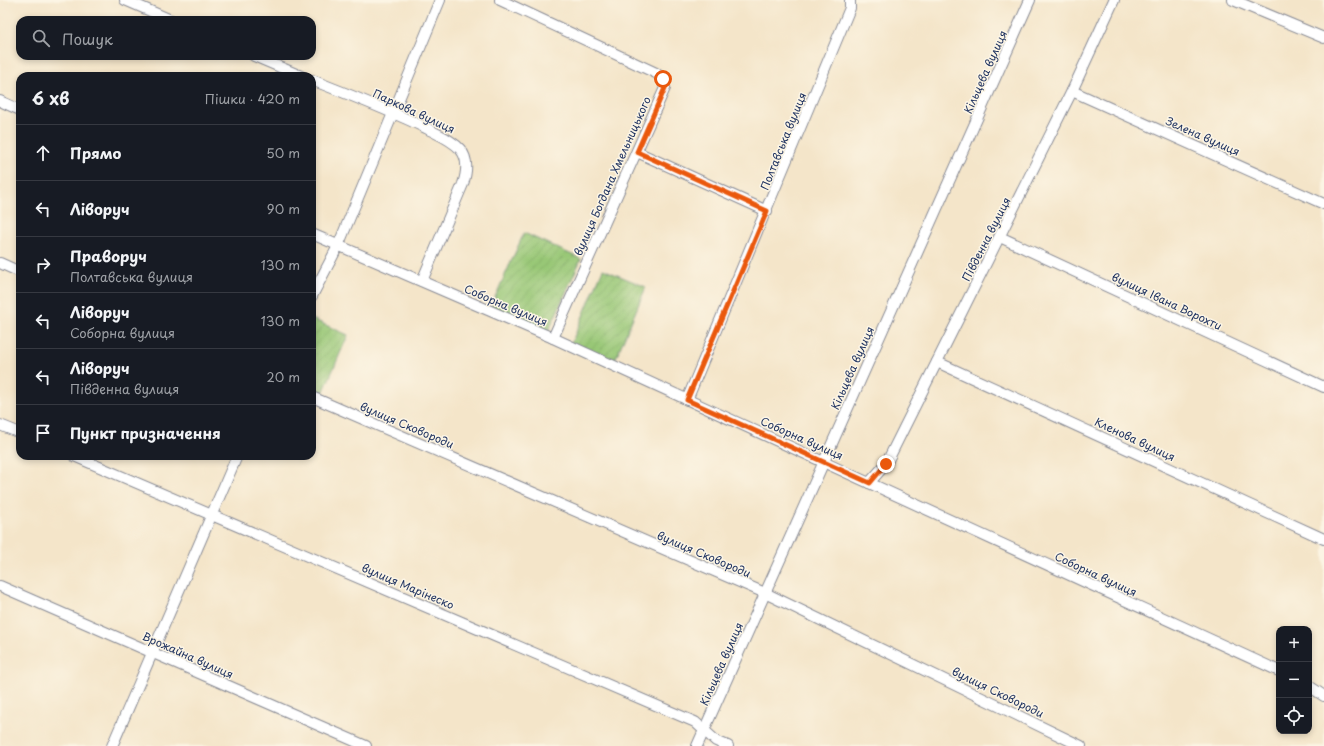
<!DOCTYPE html>
<html lang="uk">
<meta charset="utf-8">
<style>
:root{--surface:#171b24;--page:#242831;--text:#f1f3f6;--muted:#9ea1a6;--line:#363941}
body{margin:0;font-family:"Playpen Sans",sans-serif;background:var(--page);color:var(--text)}
.controls{position:absolute;right:12px;bottom:12px;display:grid;overflow:hidden;border-radius:8px;box-shadow:0 2px 6px #0003}
.controls button{width:36px;height:36px;display:grid;place-items:center;padding:0;border:0;border-bottom:1px solid var(--line);background:var(--surface);color:var(--text);font:20px sans-serif}
.stop{position:absolute;width:12px;height:12px;margin:-9px;border:3px solid #ea580c;border-radius:50%;background:#fff}
.stop.end{background:#ea580c;border-color:#fff;box-shadow:0 1px 4px #0008}
.list{margin:0;padding:0;list-style:none}
h2{display:flex;justify-content:space-between;align-items:center;height:52px;margin:0;padding:0 16px;font-size:17px}
h2 small{font-size:13px;font-weight:400;color:var(--muted)}
.list li{display:grid;grid-template-columns:26px 1fr auto;gap:12px;align-items:center;box-sizing:border-box;height:56px;padding:0 16px;border-top:1px solid var(--line)}
.list b{display:block;font-size:15px;white-space:nowrap}
.list p{margin:0;font-size:13px;white-space:nowrap;color:var(--muted)}
.list em{font-size:13px;font-style:normal;color:var(--muted)}
.icon{flex:none;width:22px;height:22px;fill:none;stroke:currentColor;stroke-width:2;stroke-linecap:round;stroke-linejoin:round}
.map{position:relative;flex:none;width:1324px;height:746px;overflow:hidden}
.search{position:absolute;background:var(--surface);box-shadow:0 2px 6px #0003;left:16px;top:16px;width:300px;height:44px;display:flex;align-items:center;gap:10px;box-sizing:border-box;padding:0 14px;border-radius:12px;color:var(--muted);font-size:15px}
.panel{position:absolute;background:var(--surface);box-shadow:0 2px 6px #0003;left:16px;top:72px;width:300px;height:388px;border-radius:12px}
.map>svg:first-child{display:block}
</style>
<div class="map">
<svg width="1324" height="746" viewBox="0 0 1324 746">
<defs>
<pattern id="garden-furrows" width="10" height="10" patternUnits="userSpaceOnUse"><rect width="10" height="10" fill="#98c776"/><path d="M-1 1l2-2M0 10L10 0M9 11l2-2" fill="none" stroke="#82ab68"/></pattern>
</defs>
<rect width="100%" height="100%" fill="#fcf5e5"/>
<filter id="ink" filterUnits="userSpaceOnUse"><feTurbulence type="fractalNoise" baseFrequency=".025" numOctaves="2"/><feDisplacementMap in="SourceGraphic" scale="8" xChannelSelector="R" yChannelSelector="G"/><feConvolveMatrix kernelMatrix="1 2 1 2 8 2 1 2 1" color-interpolation-filters="sRGB"/></filter>
<filter id="wash" filterUnits="userSpaceOnUse"><feTurbulence type="fractalNoise" baseFrequency=".012" numOctaves="4" result="noise"/><feDisplacementMap in="SourceGraphic" scale="16" xChannelSelector="R" yChannelSelector="G"/><feGaussianBlur stdDeviation="0.9" result="paint"/><feColorMatrix in="noise" values="0 0 0 0 0 0 0 0 0 0 0 0 0 0 0 0 0 1.4 0 .05"/><feComposite in="paint" operator="in"/></filter>
<g filter="url(#wash)">
<rect width="100%" height="100%" fill="#f4e5c9"/>
<g fill="url(#garden-furrows)" stroke="#5a7b6a">
<path d="M524,233L581,259L548,332L491,306Z"/>
<path d="M603,269L646,287L614,362L571,344Z"/>
<path d="M312,319L348,335L323,393L312,388Z"/>
</g>
</g>
<g filter="url(#ink)">
<g fill="none" stroke-linecap="round" stroke-linejoin="round">
<g stroke="#888a94" stroke-width="12">
<g id="minor">
<path d="M125,0L171,20"/>
<path d="M500,0L656,73L663,79L665,88L553,338"/>
<path d="M1233,0L1324,38"/>
<path d="M254,56L301,76"/>
<path d="M312,80C350,95 389,110 426,128C437,134 451,139 460,149C469,159 467,172 463,184L422,281"/>
<path d="M1072,91L1324,204"/>
<path d="M0,101L20,110"/>
<path d="M637,152L767,211"/>
<path d="M312,234L553,338L1279,671"/>
<path d="M1000,237L1324,387"/>
<path d="M0,263L20,272"/>
<path d="M312,296L338,246L440,0"/>
<path d="M937,362L1324,539"/>
<path d="M312,397L765,593L1081,746"/>
<path d="M687,400L850,8V0"/>
<path d="M0,425L20,433"/>
<path d="M74,456L695,722L716,741L728,746"/>
<path d="M869,483L886,464L1072,91L1114,0"/>
<path d="M0,586L366,746"/>
<path d="M1309,686L1324,696"/>
<path d="M112,746L237,456"/>
<path d="M697,746L1030,0"/>
</g>
</g>
<use href="#minor" stroke="#fff" stroke-width="10"/>
</g>
</g>
<g fill="none" stroke-linecap="round" stroke-linejoin="round" filter="url(#ink)">
<path stroke="#ea580c" stroke-width="5" d="M663,79L665,88L637,152L767,211L687,400L870,483L886,464"/>
</g>
<g text-anchor="middle" dominant-baseline="central" stroke-width="3" stroke-linejoin="round" paint-order="stroke">
<g font-size="11" fill="#1b2f5e" stroke="#fcf5e5">
<text transform="translate(985 72) rotate(-66)">Кільцева вулиця</text>
<text transform="translate(414 111) rotate(25)">Паркова вулиця</text>
<text transform="translate(1203 136) rotate(24)">Зелена вулиця</text>
<text transform="translate(783 141) rotate(-68)">Полтавська вулиця</text>
<text transform="translate(612 176) rotate(-66)">вулиця Богдана Хмельницького</text>
<text transform="translate(986 239) rotate(-63)">Південна вулиця</text>
<text transform="translate(1167 301) rotate(25)">вулиця Івана Ворохти</text>
<text transform="translate(506 305) rotate(23)">Соборна вулиця</text>
<text transform="translate(852 368) rotate(-66)">Кільцева вулиця</text>
<text transform="translate(407 425) rotate(23)">вулиця Сковороди</text>
<text transform="translate(802 438) rotate(24)">Соборна вулиця</text>
<text transform="translate(1135 439) rotate(25)">Кленова вулиця</text>
<text transform="translate(704 554) rotate(23)">вулиця Сковороди</text>
<text transform="translate(1096 574) rotate(25)">Соборна вулиця</text>
<text transform="translate(408 586) rotate(23)">вулиця Марінеско</text>
<text transform="translate(188 655) rotate(24)">Врожайна вулиця</text>
<text transform="translate(721 664) rotate(-66)">Кільцева вулиця</text>
<text transform="translate(998 692) rotate(26)">вулиця Сковороди</text>
</g>
</g>
</svg>
<div class="controls">
<button>+</button>
<button>−</button>
<button><svg class="icon" aria-label="locate" viewBox="0 0 24 24"><circle cx="12" cy="12" r="6"/><path d="M12 2v4M12 18v4M2 12h4M18 12h4"/></svg></button>
</div>
<div class="stop" style="left:663px;top:79px"></div>
<div class="stop end" style="left:886px;top:464px"></div>
<div class="search"><svg class="icon" aria-label="search" viewBox="0 0 24 24"><circle cx="10" cy="10" r="6"/><path d="M15 15l6 6"/></svg>Пошук</div>
<section class="panel">
<h2>6 хв<small>Пішки · 420 m</small></h2>
<ul class="list">
<li><svg class="icon" aria-label="ahead" viewBox="0 0 24 24"><path d="M12 20V5M6 11l6-6 6 6"/></svg><div><b>Прямо</b></div><em>50 m</em></li>
<li><svg class="icon" aria-label="left" viewBox="0 0 24 24"><path d="M17 20v-9H6M10 6l-5 5 5 5"/></svg><div><b>Ліворуч</b></div><em>90 m</em></li>
<li><svg class="icon" aria-label="right" viewBox="0 0 24 24"><path d="M7 20v-9h11M14 6l5 5-5 5"/></svg><div><b>Праворуч</b><p>Полтавська вулиця</p></div><em>130 m</em></li>
<li><svg class="icon" aria-label="left" viewBox="0 0 24 24"><path d="M17 20v-9H6M10 6l-5 5 5 5"/></svg><div><b>Ліворуч</b><p>Соборна вулиця</p></div><em>130 m</em></li>
<li><svg class="icon" aria-label="left" viewBox="0 0 24 24"><path d="M17 20v-9H6M10 6l-5 5 5 5"/></svg><div><b>Ліворуч</b><p>Південна вулиця</p></div><em>20 m</em></li>
<li><svg class="icon" aria-label="arrive" viewBox="0 0 24 24"><path d="M6 21V4h12l-3 4 3 4H6"/></svg><div><b>Пункт призначення</b></div></li>
</ul>
</section>
</div>
